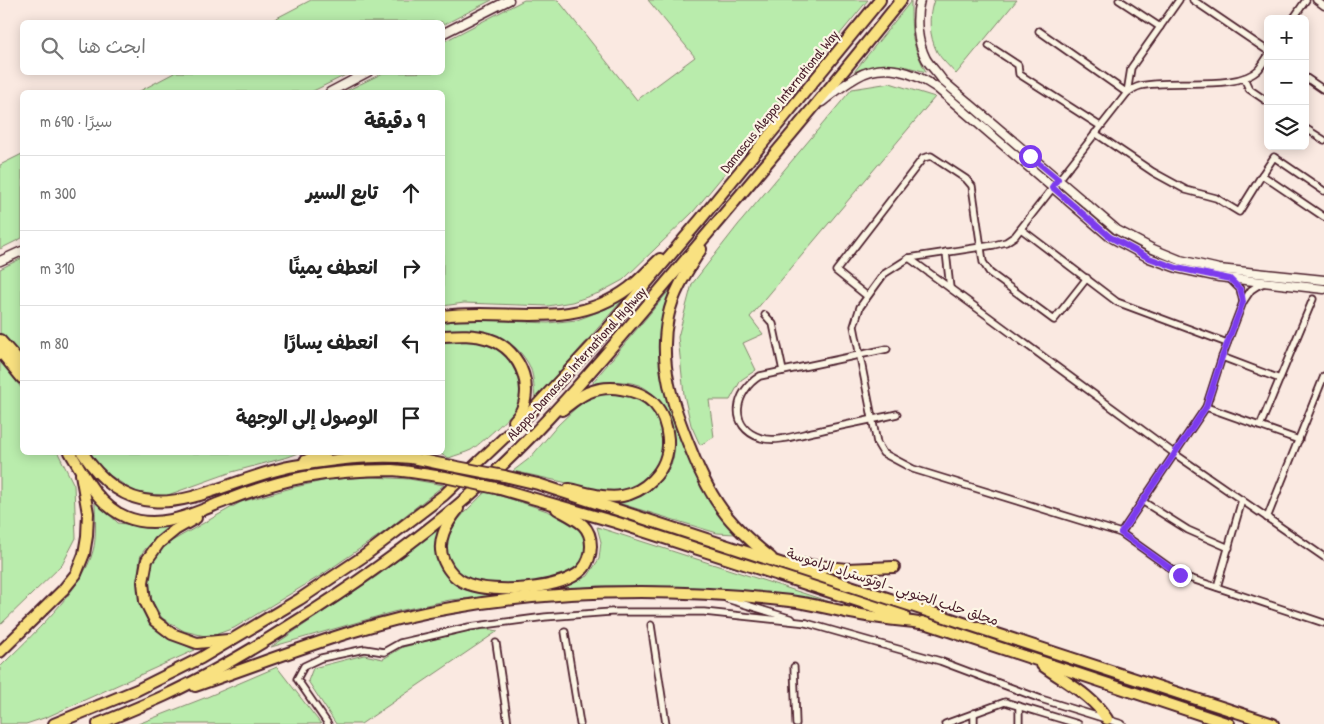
<!DOCTYPE html>
<html lang="ar">
<meta charset="utf-8">
<style>
:root{--surface:#fff;--page:#f6f6f6;--text:#222;--muted:#767676;--line:#e0e0e0}
body{margin:0;font-family:"Patrick Hand","Playpen Sans Arabic",sans-serif;background:var(--page);color:var(--text);direction:rtl}
.controls{position:absolute;right:15px;top:15px;display:grid;overflow:hidden;border-radius:8px;box-shadow:0 2px 12px #0003}
.controls button{width:45px;height:45px;display:grid;place-items:center;padding:0;border:0;border-bottom:1px solid var(--line);background:var(--surface);color:var(--text);font:25px sans-serif}
.stop{position:absolute;width:15px;height:15px;margin:-11px;border:4px solid #7c3aed;border-radius:50%;background:#fff}
.stop.end{background:#7c3aed;border-color:#fff;box-shadow:0 1px 5px #0008}
.list{margin:0;padding:0;list-style:none}
h2{display:flex;justify-content:space-between;align-items:center;height:65px;margin:0;padding:0 20px;font-size:21px}
h2 small{font-size:16px;font-weight:400;color:var(--muted)}
.list li{display:grid;grid-template-columns:32px 1fr auto;gap:15px;align-items:center;box-sizing:border-box;height:75px;padding:0 20px;border-top:1px solid var(--line)}
.list b{display:block;font-size:19px;white-space:nowrap}
.list em{font-size:16px;font-style:normal;color:var(--muted)}
.icon{flex:none;width:28px;height:28px;fill:none;stroke:currentColor;stroke-width:2;stroke-linecap:round;stroke-linejoin:round}
.map{position:relative;flex:none;width:1324px;height:724px;overflow:hidden;direction:ltr}
.search{position:absolute;background:var(--surface);box-shadow:0 2px 12px #0003;left:20px;top:20px;width:425px;height:55px;display:flex;align-items:center;gap:12px;box-sizing:border-box;padding:0 18px;border-radius:8px;color:var(--muted);font-size:19px}
.panel{position:absolute;background:var(--surface);box-shadow:0 2px 12px #0003;left:20px;top:90px;width:425px;height:365px;border-radius:8px;direction:rtl}
.map>svg:first-child{display:block}
</style>
<div class="map">
<svg width="1324" height="724" viewBox="0 0 1324 724">
<rect width="100%" height="100%" fill="#fae9e1"/>
<filter id="ink" filterUnits="userSpaceOnUse"><feTurbulence type="fractalNoise" baseFrequency=".02" numOctaves="2"/><feDisplacementMap in="SourceGraphic" scale="10" xChannelSelector="R" yChannelSelector="G"/><feConvolveMatrix kernelMatrix="1 2 1 2 8 2 1 2 1" color-interpolation-filters="sRGB"/></filter>
<g filter="url(#ink)">
<g fill="#b9ecac" stroke="#82866c">
<path d="M311,0H492L443,25L442,22H269Z"/>
<path d="M524,0H558L637,100L695,57L648,0H868L693,212L623,280L599,293L572,302L548,306L464,303L443,306L442,92H344L383,73L442,72L443,42Z"/>
<path d="M934,0H1017L956,74C950,67 942,60 937,52C929,36 928,16 934,0Z"/>
<path d="M911,1C911,34 911,42 926,72C899,64 881,61 854,72Z"/>
<path d="M174,73V72L350,73L311,92H138Z"/>
<path d="M890,83L935,97L750,317L763,334L743,343L756,370L741,380L730,400H709L714,437L700,445L691,425L684,395L678,337L692,284L738,225L852,89Z"/>
<path d="M22,154V238L0,249V165Z"/>
<path d="M1062,191L1114,232L1180,262L1324,283V286L1219,275L1179,265L1150,255L1113,235L1061,192Z"/>
<path d="M22,258V355L0,334V269Z"/>
<path d="M677,281C671,298 663,315 660,332C652,376 683,455 706,493C714,507 725,520 735,534L717,533L615,502C624,500 637,499 645,494C656,486 670,473 673,459C678,433 667,403 645,388C630,379 609,382 592,383Z"/>
<path d="M626,296L535,400C534,388 534,373 528,363C509,331 475,329 443,331V320L465,319L548,323L577,320L606,309Z"/>
<path d="M467,339C474,341 483,341 489,344C511,354 528,386 516,409C513,414 478,446 471,450C465,453 456,455 449,458L438,453L442,452L443,342Z"/>
<path d="M0,359L22,389V452L58,453L74,485L76,538L62,565L0,625Z"/>
<path d="M612,392C628,395 647,399 657,412C662,419 663,426 663,434C664,460 650,485 623,491C609,494 594,489 581,486C558,481 536,476 513,471L530,458L558,425L583,401L591,396Z"/>
<path d="M90,453H299L288,457L232,472L165,496L135,492L102,470Z"/>
<path d="M372,477L409,479L444,485L387,530L320,576L234,628L209,637L184,631L162,618L152,601L148,581L151,563L163,546L241,502L295,487L332,479Z"/>
<path d="M488,492C506,498 573,516 583,530C586,535 587,544 586,549C585,556 582,564 576,568C549,590 426,597 448,537C454,520 472,506 484,493Z"/>
<path d="M95,501L118,523L150,527L173,526C164,533 146,545 141,555C139,560 139,568 139,574C133,619 160,634 195,650L47,717L26,724H0V667C28,639 84,588 93,551C97,538 95,514 95,501Z"/>
<path d="M597,527L843,606L793,596L729,591L654,586H599L450,600L393,612L271,647L377,576L440,528L437,545L450,577L472,591L498,594L529,592L569,585L588,576L599,559L601,542Z"/>
<path d="M479,628L498,631L361,724H336L308,681L313,668L364,655L383,659L403,647Z"/>
<path d="M277,667L321,724H138L207,697Z"/>
</g>
<g fill="none" stroke-linecap="round" stroke-linejoin="round">
<g stroke="#4a1f2b" stroke-width="9">
<g id="street">
<path d="M1119,0L1160,27"/>
<path d="M1193,0L1268,51"/>
<path d="M1316,0L1324,6"/>
<path d="M1293,19L1306,0"/>
<path d="M1039,31L1127,93L1131,68L1179,0"/>
<path d="M989,46L1018,65L1019,74L1100,126"/>
<path d="M1268,56C1265,60 1262,65 1259,69C1237,92 1171,78 1140,86C1136,87 1131,90 1127,93L1015,236L1006,242L994,245L909,258L884,274L860,307L854,326L877,443L883,453L913,469L1121,533L1180,575L1324,623"/>
<path d="M1305,77L1324,90"/>
<path d="M1244,78L1249,89L1268,102"/>
<path d="M1305,128L1324,140"/>
<path d="M1095,133L1153,172L1186,190L1216,198L1239,212L1262,175"/>
<path d="M1324,191L1274,157L1262,175L1324,217"/>
<path d="M1021,229L1117,302L1227,343"/>
<path d="M946,252L950,288"/>
<path d="M909,258L1175,454L1324,557"/>
<path d="M1230,279L1240,289L1243,302"/>
<path d="M867,296L836,271L923,158L931,156L966,179L972,186L983,262L990,273L1054,320L1087,278"/>
<path d="M765,315L773,324L783,371"/>
<path d="M887,349L760,376C735,391 727,427 761,438C778,443 800,434 818,431C844,425 871,420 897,414"/>
<path d="M1222,357L1280,379"/>
<path d="M1206,407L1299,440"/>
<path d="M1260,426L1313,299"/>
<path d="M1142,501L1188,530L1229,548"/>
<path d="M1267,518L1324,376"/>
<path d="M1121,533L1206,407L1222,357L1243,302L1251,290L1257,286L1264,283"/>
<path d="M1217,587L1242,500"/>
<path d="M727,599L792,619"/>
<path d="M806,623L940,661L1041,699L1122,724"/>
<path d="M651,625L666,724"/>
<path d="M565,632L580,724"/>
<path d="M496,643L508,724"/>
<path d="M794,667L796,724"/>
<path d="M328,724L297,679L304,666L321,658L365,649L384,652L400,643L469,627L545,617L611,612H704L807,623"/>
<path d="M945,724L1005,702L1078,724"/>
<path d="M974,724V713"/>
<path d="M1019,724V706"/>
</g>
</g>
<g stroke="#4a1f2b" stroke-width="11">
<g id="secondary">
<path d="M920,0C915,18 917,42 926,59C931,67 938,73 943,81L1117,230L1153,249L1180,260L1219,269L1324,280"/>
<path d="M442,34L509,0"/>
<path d="M330,92L368,72"/>
<path d="M822,102C833,93 845,84 857,77C883,61 914,72 937,88L1110,237L1149,258L1177,268L1219,277L1324,289"/>
<path d="M0,261L22,251"/>
</g>
</g>
<g stroke="#4a1f2b" stroke-width="14">
<g id="highway">
<path d="M701,249C688,270 673,292 668,317C658,363 673,407 691,450C700,473 711,496 727,516C740,532 755,545 771,558"/>
<path d="M442,316C508,307 570,332 629,288C640,280 650,268 660,259"/>
<path d="M442,336C459,335 473,334 489,339C522,349 539,395 514,421"/>
<path d="M0,340L22,365"/>
<path d="M0,351L22,378"/>
<path d="M562,410C570,404 578,397 587,393C597,389 610,387 621,389C651,393 665,409 668,439C669,455 663,469 652,480C644,488 633,494 622,496C605,499 585,492 569,489"/>
<path d="M70,452C84,476 99,506 126,517C160,531 194,513 225,501C250,491 278,482 305,477C334,472 363,470 392,470C409,471 427,475 445,477"/>
<path d="M82,452C143,546 214,480 294,466C331,460 373,454 411,458C425,460 439,464 452,466"/>
<path d="M305,461L325,452"/>
<path d="M504,476L538,484L1273,724"/>
<path d="M500,489L615,522L904,616"/>
<path d="M458,509C447,523 435,542 444,561C449,572 457,580 468,584C494,594 561,590 582,570C588,564 591,554 591,546C591,538 588,530 583,525C575,518 566,514 557,509"/>
<path d="M196,518L175,530L159,543L147,560L143,582L145,601L155,621L172,634L197,643L228,640"/>
<path d="M797,564L847,569L894,567"/>
<path d="M922,622L1229,724"/>
<path d="M0,652L63,590L76,574L84,554L87,536L88,513L81,474"/>
<path d="M1042,665C1065,682 1092,695 1107,719"/>
<path d="M195,686C280,657 363,622 451,608C561,589 679,588 790,601C814,604 837,611 861,615C883,619 906,621 928,624"/>
<path d="M54,724L137,690L201,658L300,599L364,556L444,495L528,415L605,332L700,220L880,0"/>
<path d="M98,724C120,715 142,706 164,696C207,676 248,652 289,626C352,587 414,543 471,494C547,427 611,348 676,271C752,181 828,92 901,0"/>
</g>
</g>
<use href="#street" stroke="#fcf5e5" stroke-width="5.5"/>
<use href="#secondary" stroke="#fcf5e5" stroke-width="8"/>
<use href="#highway" stroke="#f9e181" stroke-width="10"/>
<g stroke="#4a1f2b" stroke-width="14" stroke-linecap="butt">
<g id="highway-bridge">
<path d="M452,466L504,476"/>
<path d="M445,477L500,489"/>
</g>
</g>
<use href="#highway-bridge" stroke="#f9e181" stroke-width="10"/>
</g>
</g>
<g fill="none" stroke-linecap="round" stroke-linejoin="round" filter="url(#ink)">
<path stroke="#7c3aed" stroke-width="6" d="M1030,156L1058,179L1052,187L1110,237L1149,258L1177,268L1230,279L1240,289L1242,296L1243,302L1222,357L1206,407L1121,533L1180,575"/>
</g>
<g text-anchor="middle" dominant-baseline="central" stroke-width="4.5" stroke-linejoin="round" paint-order="stroke">
<g font-size="14" fill="#4a1f2b" stroke="#fcf5e5">
<text transform="translate(779 101) rotate(-51)">Damascus Aleppo International Way</text>
<text transform="translate(576 363) rotate(-48)">Aleppo-Damascus International Highway</text>
<text transform="translate(893 586) rotate(18)">محلق حلب الجنوبي - اوتوستراد الراموسة</text>
</g>
</g>
</svg>
<div class="controls">
<button>+</button>
<button>−</button>
<button><svg class="icon" aria-label="layers" viewBox="0 0 24 24"><path d="M12 4l9 5-9 5-9-5zM3 14l9 5 9-5"/></svg></button>
</div>
<div class="stop" style="left:1030px;top:156px"></div>
<div class="stop end" style="left:1180px;top:575px"></div>
<div class="search"><svg class="icon" aria-label="search" viewBox="0 0 24 24"><circle cx="10" cy="10" r="6"/><path d="M15 15l6 6"/></svg>ابحث هنا</div>
<section class="panel">
<h2>9 دقيقة<small>سيرًا · 690 m</small></h2>
<ul class="list">
<li><svg class="icon" aria-label="ahead" viewBox="0 0 24 24"><path d="M12 20V5M6 11l6-6 6 6"/></svg><div><b>تابع السير</b></div><em>300 m</em></li>
<li><svg class="icon" aria-label="right" viewBox="0 0 24 24"><path d="M7 20v-9h11M14 6l5 5-5 5"/></svg><div><b>انعطف يمينًا</b></div><em>310 m</em></li>
<li><svg class="icon" aria-label="left" viewBox="0 0 24 24"><path d="M17 20v-9H6M10 6l-5 5 5 5"/></svg><div><b>انعطف يسارًا</b></div><em>80 m</em></li>
<li><svg class="icon" aria-label="arrive" viewBox="0 0 24 24"><path d="M6 21V4h12l-3 4 3 4H6"/></svg><div><b>الوصول إلى الوجهة</b></div></li>
</ul>
</section>
</div>
